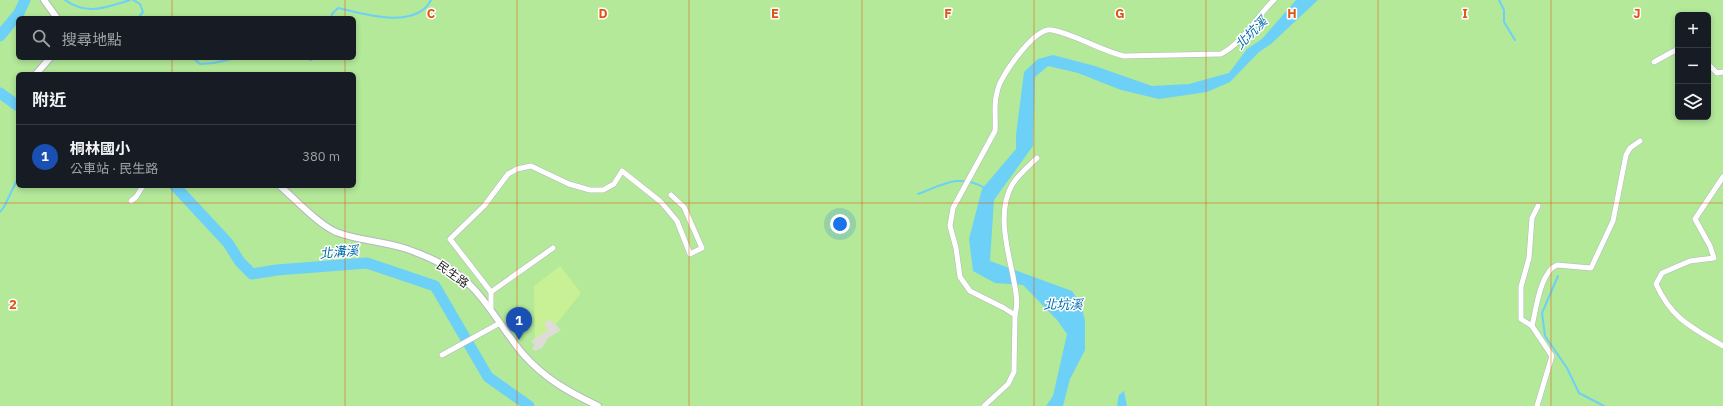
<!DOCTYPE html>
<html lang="zh-TW">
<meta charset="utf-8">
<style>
:root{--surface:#171b24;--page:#20242c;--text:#f1f3f6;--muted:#9ea1a6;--line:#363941;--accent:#ea580c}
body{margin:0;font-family:"IBM Plex Sans","Noto Sans TC",sans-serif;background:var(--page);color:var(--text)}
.controls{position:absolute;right:12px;top:12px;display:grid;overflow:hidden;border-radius:6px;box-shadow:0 2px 6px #0003}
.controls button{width:36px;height:36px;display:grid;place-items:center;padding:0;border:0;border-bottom:1px solid var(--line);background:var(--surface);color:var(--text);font:20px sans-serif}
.you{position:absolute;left:840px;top:224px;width:14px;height:14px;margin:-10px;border:3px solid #fff;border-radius:50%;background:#1a73e8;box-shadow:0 0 0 6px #1a73e833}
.badge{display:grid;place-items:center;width:26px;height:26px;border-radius:50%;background:var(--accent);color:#fff;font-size:13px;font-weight:700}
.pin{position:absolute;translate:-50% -33px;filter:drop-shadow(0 1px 2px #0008)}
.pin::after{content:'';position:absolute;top:21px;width:14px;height:12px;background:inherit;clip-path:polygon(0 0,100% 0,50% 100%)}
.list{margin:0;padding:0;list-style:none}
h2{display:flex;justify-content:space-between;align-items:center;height:52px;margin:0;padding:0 16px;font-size:17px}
h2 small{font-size:13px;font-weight:400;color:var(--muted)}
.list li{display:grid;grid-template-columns:26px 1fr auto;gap:12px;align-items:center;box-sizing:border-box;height:64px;padding:0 16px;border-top:1px solid var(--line)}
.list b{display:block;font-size:15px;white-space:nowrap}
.list p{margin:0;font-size:13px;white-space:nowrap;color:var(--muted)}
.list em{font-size:13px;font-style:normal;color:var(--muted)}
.icon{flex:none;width:22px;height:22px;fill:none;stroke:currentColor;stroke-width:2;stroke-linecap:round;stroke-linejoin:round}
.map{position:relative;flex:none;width:1723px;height:406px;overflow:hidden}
.search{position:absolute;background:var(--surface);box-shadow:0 2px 6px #0003;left:16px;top:16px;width:340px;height:44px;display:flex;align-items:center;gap:10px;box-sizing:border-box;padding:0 14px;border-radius:6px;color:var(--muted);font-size:15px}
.panel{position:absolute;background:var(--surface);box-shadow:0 2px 6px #0003;left:16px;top:72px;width:340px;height:116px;border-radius:6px}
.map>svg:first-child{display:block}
</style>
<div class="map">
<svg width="1723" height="406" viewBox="0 0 1723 406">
<rect width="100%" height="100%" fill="#f0e9e0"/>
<path fill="#b3e999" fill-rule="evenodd" d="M0,0H1723V406H0ZM1678,15H1708V117H1678ZM18,18H354V58H18ZM18,74H354V186H18Z"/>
<path fill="#c8f195" d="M560,266L581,293L535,351L534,286Z"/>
<path fill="#dfdcd7" d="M550,320L561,330L548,338L542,348L535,351L532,348L535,345L531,341L548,330L544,323Z"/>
<g fill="#6dd0f7">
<path d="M1296,0H1318L1271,44L1259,52L1230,82L1207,92L1159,99L1121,90L1078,73L1048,66L1035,77L1033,146L994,200L990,261L1072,291L1081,304L1085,321V350L1070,379L1063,406H1046L1053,396L1067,334L1057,320L1023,285L995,283L973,271L969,239L982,189L1016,149V135L1024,72L1038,59L1053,55L1095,66L1152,86L1189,84L1229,73L1247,49L1262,39Z"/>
<path d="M1124,391L1127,406H1118L1117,405L1119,395Z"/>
</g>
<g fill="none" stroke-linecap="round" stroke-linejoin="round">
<g stroke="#6dd0f7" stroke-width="2">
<path d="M65,0C87,16 107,7 130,0"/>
<path d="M133,0L140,4L143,12L138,18"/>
<path d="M1499,0L1504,10V22L1515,40"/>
<path d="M331,18L332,14L338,8C363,14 416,30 431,0"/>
<path d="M129,58H136"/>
<path d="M193,58L200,64L214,63L236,58"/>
<path d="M307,58L311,60L313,58"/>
<path d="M918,194C943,185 959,173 985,188"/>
<path d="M0,212L4,207L18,178"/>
<path d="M1558,276L1542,313L1545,336L1567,368L1579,393L1604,406"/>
<path d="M526,406V405"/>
</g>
<g stroke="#6dd0f7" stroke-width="11">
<path d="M0,36L19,13L25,0"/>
<path d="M0,93L18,106"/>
<path d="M175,186L228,243L240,262L252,274L277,270L367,263L435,286L488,377L529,406"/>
</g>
<g stroke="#b4b6c2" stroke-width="6">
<g id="minor">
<path d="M1654,62L1674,51L1678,50"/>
<path d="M1708,64L1717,73L1723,72"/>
<path d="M1723,177L1695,219L1710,246L1714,258L1690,261L1662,273L1656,284C1672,319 1691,327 1723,346"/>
<path d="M131,201L136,197L143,186"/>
<path d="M491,292L553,248"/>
<path d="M491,308V292L450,239L484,206L508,174L517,169L531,166L569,184L590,190H603L614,184L622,171L661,202L677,221L690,254L702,248L684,207L671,195"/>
<path d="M1015,315C1019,301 1015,289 1013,276C1007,248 997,211 1012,185C1018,175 1029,166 1037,158"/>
<path d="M1532,326C1536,310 1540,272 1557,265L1591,268L1613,221L1626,155L1630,148L1640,141"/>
<path d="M442,355L500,323"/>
<path d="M984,406L1008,384L1014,372L1015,315L1004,308L970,291L960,277L956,248L950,226L953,208L995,131C996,120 994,108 996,97C997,93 998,87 1000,83C1007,69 1035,27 1052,30C1077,35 1099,50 1124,56L1221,54C1243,43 1256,17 1274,0"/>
<path d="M1537,406L1552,356L1532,326L1521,319V287L1529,258L1532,218L1538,206"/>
</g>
</g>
<g stroke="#b4b6c2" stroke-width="8">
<g id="tertiary">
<path d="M44,0L57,18"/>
<path d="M36,74L50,58"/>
<path d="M280,186C296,200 317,223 336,232C359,241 384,241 407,249C424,255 441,262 456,273C485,294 500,327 523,354C545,379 569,392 598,406"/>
</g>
</g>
<use href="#minor" stroke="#fff" stroke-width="5"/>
<use href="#tertiary" stroke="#fff" stroke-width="6"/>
</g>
<path fill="none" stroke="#df570e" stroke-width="1" stroke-opacity="0.55" d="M172,0V18M345,0V18M517,0V406M689,0V406M862,0V406M1034,0V406M1206,0V406M1378,0V406M1551,0V406M172,58V74M345,58V74M172,186V406M345,186V406M0,203H1723"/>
<g text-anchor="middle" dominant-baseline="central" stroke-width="3" stroke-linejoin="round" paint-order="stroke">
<g font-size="12" fill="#2e2e2e" stroke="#fff">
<text transform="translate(453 274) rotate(36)">民生路</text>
</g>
<g font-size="13" font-style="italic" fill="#046eac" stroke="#fff">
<text transform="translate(1251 33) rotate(-45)">北坑溪</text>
<text transform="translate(339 252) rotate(-5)">北溝溪</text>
<text x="1063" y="304">北坑溪</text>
</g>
</g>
<g font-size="13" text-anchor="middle" font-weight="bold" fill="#df570e" stroke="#fff" stroke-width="3" stroke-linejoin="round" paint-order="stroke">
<text x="431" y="18">C</text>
<text x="603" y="18">D</text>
<text x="775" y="18">E</text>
<text x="948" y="18">F</text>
<text x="1120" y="18">G</text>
<text x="1292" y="18">H</text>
<text x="1465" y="18">I</text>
<text x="1637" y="18">J</text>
<text x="13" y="309">2</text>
</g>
</svg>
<div class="controls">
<button>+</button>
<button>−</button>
<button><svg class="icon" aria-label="layers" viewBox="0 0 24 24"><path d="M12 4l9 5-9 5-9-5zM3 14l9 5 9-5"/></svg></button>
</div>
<div class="you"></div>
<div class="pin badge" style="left:519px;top:340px;background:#1a4fb4">1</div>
<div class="search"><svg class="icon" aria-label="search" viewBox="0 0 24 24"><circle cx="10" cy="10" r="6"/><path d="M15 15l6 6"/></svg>搜尋地點</div>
<section class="panel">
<h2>附近<small></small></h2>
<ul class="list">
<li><span class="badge" style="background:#1a4fb4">1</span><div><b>桐林國小</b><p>公車站 · 民生路</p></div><em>380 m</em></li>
</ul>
</section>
</div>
